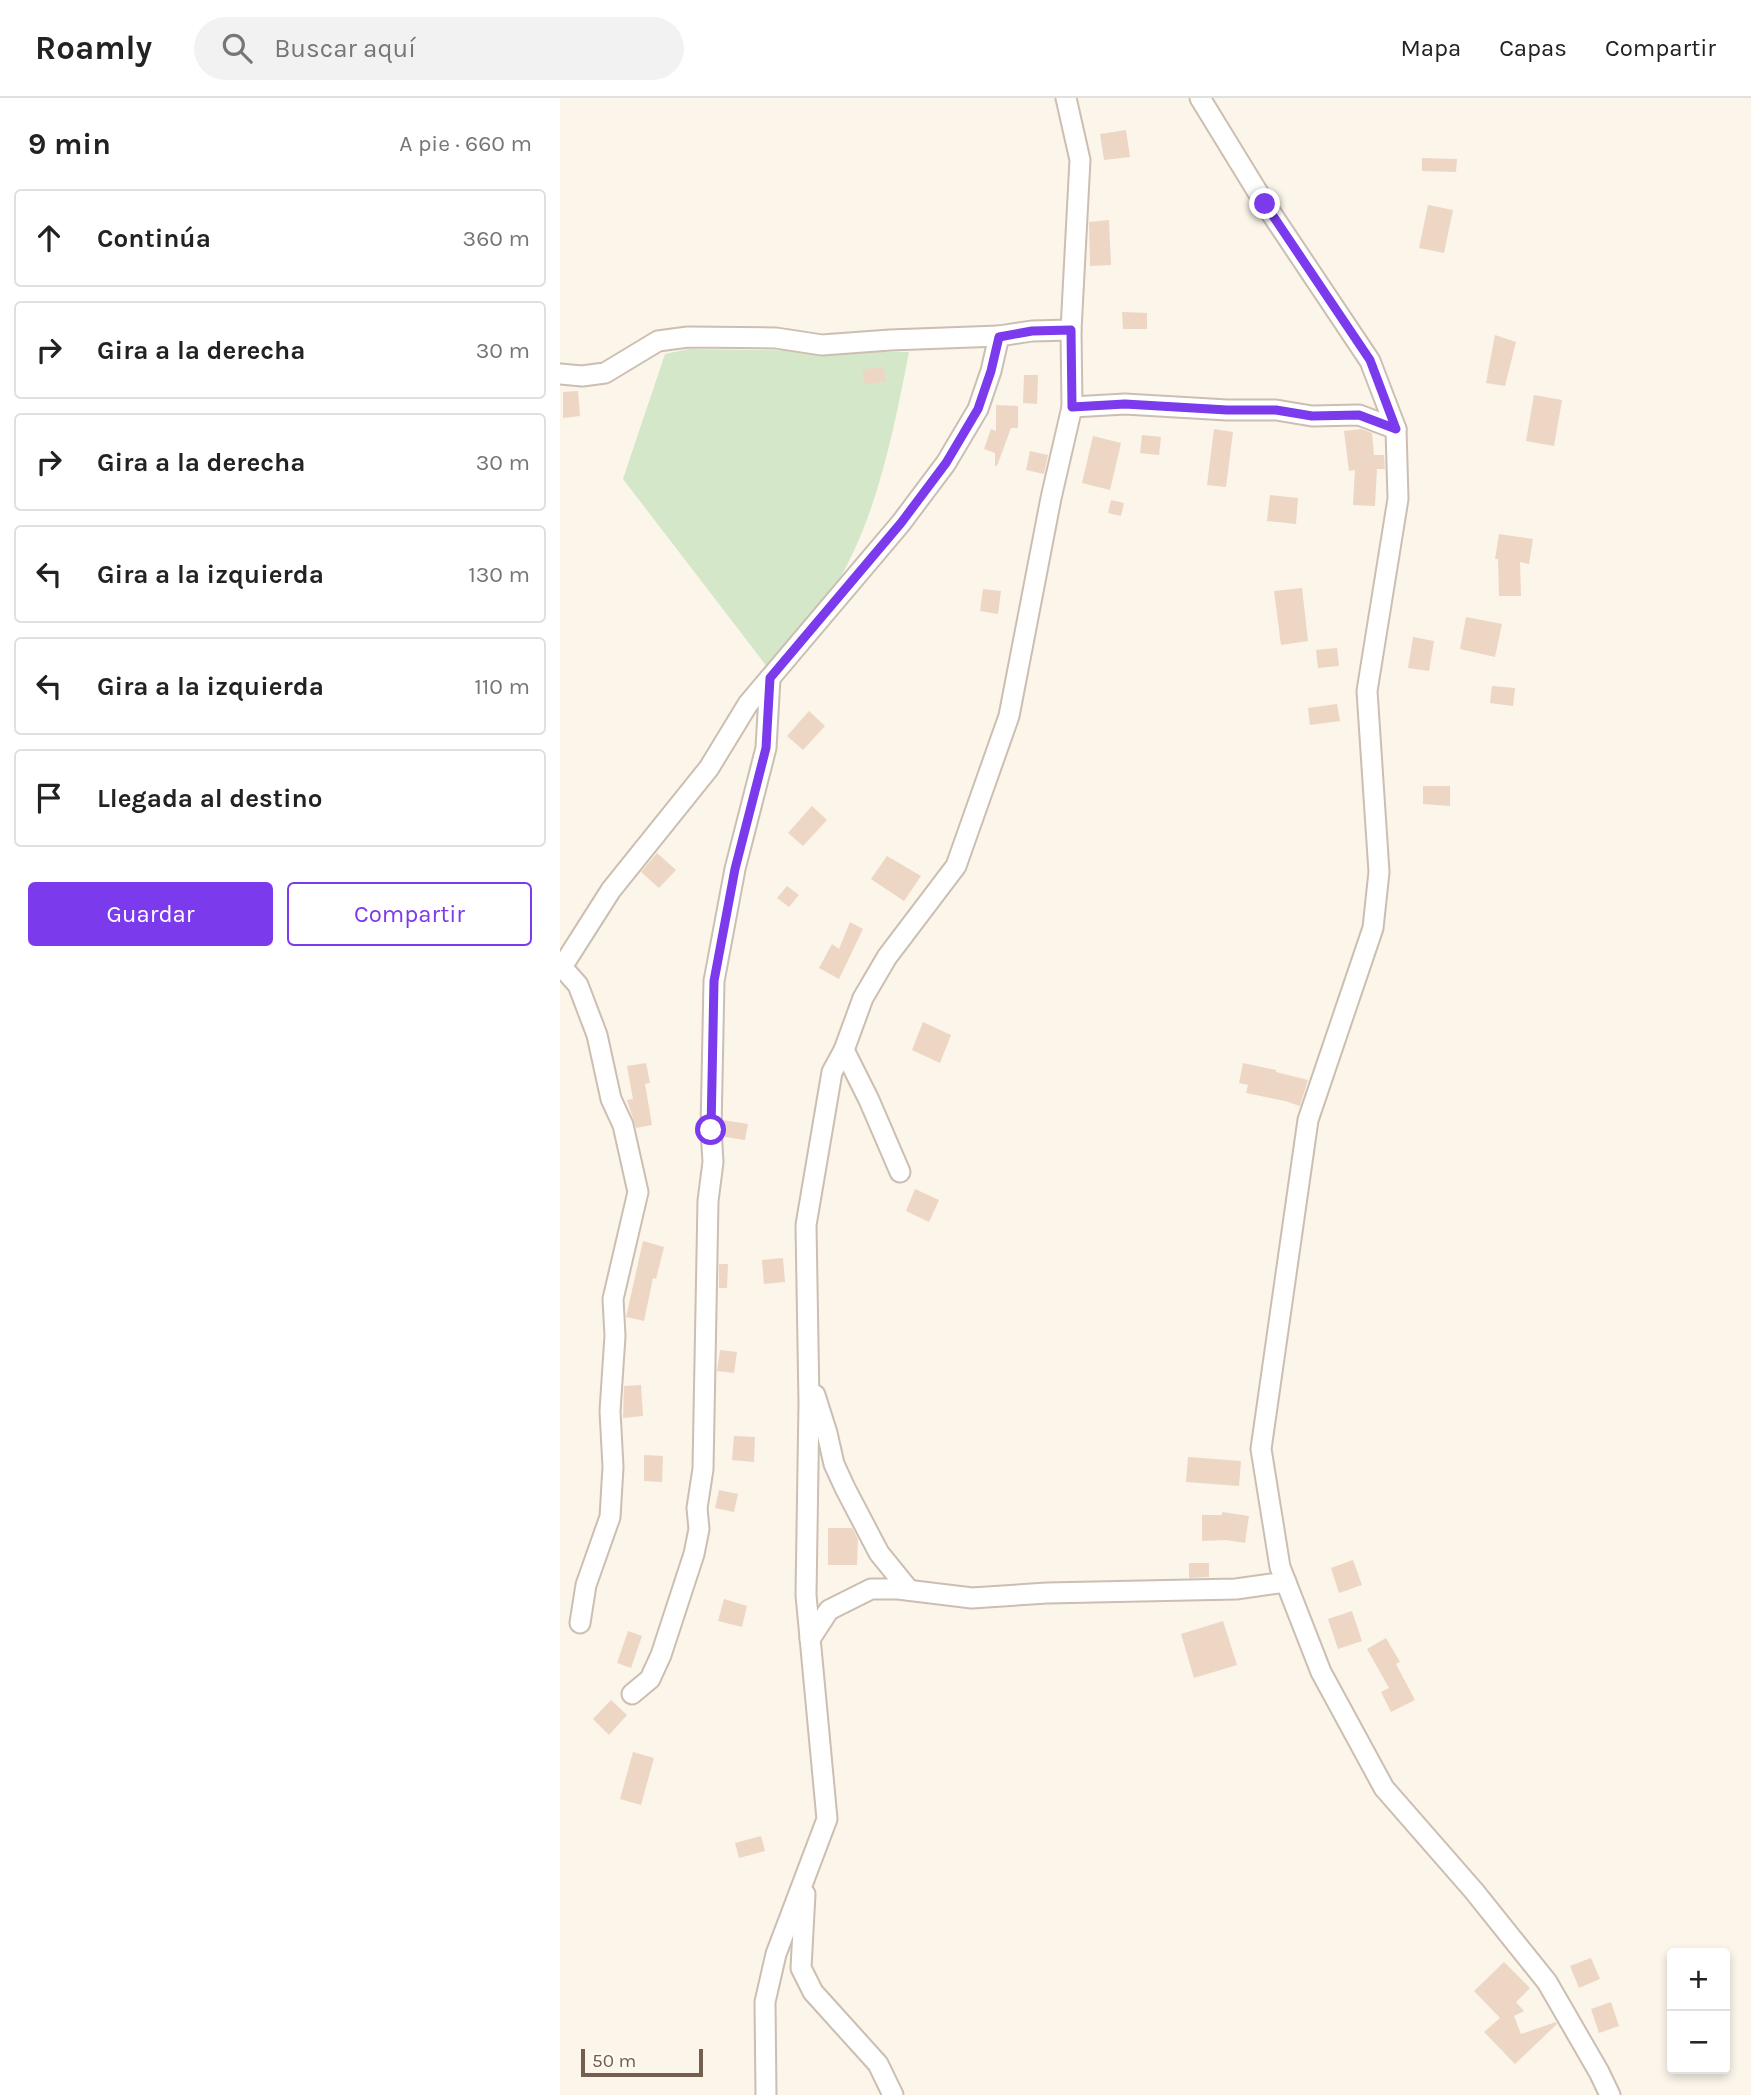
<!DOCTYPE html>
<html lang="es">
<meta charset="utf-8">
<style>
:root{--surface:#fff;--page:#f2f2f2;--text:#222;--muted:#767676;--line:#e0e0e0;--accent:#7c3aed}
body{margin:0;font-family:Karla,sans-serif;background:var(--page);color:var(--text)}
.controls{position:absolute;right:21px;bottom:21px;display:grid;overflow:hidden;border-radius:7px;box-shadow:0 4px 10px #0003}
.controls button{width:63px;height:63px;display:grid;place-items:center;padding:0;border:0;border-bottom:2px solid var(--line);background:var(--surface);color:var(--text);font:35px sans-serif}
.scale{position:absolute;left:21px;bottom:18px;width:122px;box-sizing:border-box;padding-left:7px;border:4px solid #735e4f;border-top:0;font-size:19px;line-height:24px;white-space:nowrap;color:#735e4f;-webkit-text-stroke:5px #fdf9f0;paint-order:stroke}
.stop{position:absolute;width:21px;height:21px;margin:-16px;border:5px solid #7c3aed;border-radius:50%;background:#fff}
.stop.end{background:#7c3aed;border-color:#fff;box-shadow:0 2px 7px #0008}
.list{margin:0;padding:0;list-style:none}
h2{display:flex;justify-content:space-between;align-items:center;height:91px;margin:0;padding:0 28px;font-size:30px}
h2 small{font-size:23px;font-weight:400;color:var(--muted)}
.list li{display:grid;grid-template-columns:46px 1fr auto;gap:21px;align-items:center;box-sizing:border-box;height:98px;margin:0 14px 14px;padding:0 14px;border:2px solid var(--line);border-radius:7px}
.list b{display:block;font-size:26px;white-space:nowrap}
.list em{font-size:23px;font-style:normal;color:var(--muted)}
.actions{display:flex;gap:14px;padding:21px 28px}
.actions a{flex:1;padding:16px 0;border:2px solid var(--accent);border-radius:7px;text-align:center;font-size:24px;color:var(--accent)}
.actions .main{background:var(--accent);color:#fff}
.icon{flex:none;width:38px;height:38px;fill:none;stroke:currentColor;stroke-width:2;stroke-linecap:round;stroke-linejoin:round}
.map{position:relative;flex:none;width:1191px;height:1997px;overflow:hidden}
header{display:flex;align-items:center;gap:42px;box-sizing:border-box;height:98px;padding:0 35px;background:var(--surface);border-bottom:2px solid var(--line)}
header strong{font-size:33px}
nav{display:flex;gap:38px;margin-inline-start:auto;font-size:24px}
.search{width:490px;height:63px;background:var(--page);display:flex;align-items:center;gap:18px;box-sizing:border-box;padding:0 24px;border-radius:38px;color:var(--muted);font-size:26px}
main{display:flex}
aside{flex:1;background:var(--surface)}
.map>svg:first-child{display:block}
</style>
<header>
<strong>Roamly</strong>
<div class="search"><svg class="icon" aria-label="search" viewBox="0 0 24 24"><circle cx="10" cy="10" r="6"/><path d="M15 15l6 6"/></svg>Buscar aquí</div>
<nav><a>Mapa</a><a>Capas</a><a>Compartir</a></nav>
</header>
<main>
<aside>
<h2>9 min<small>A pie · 660 m</small></h2>
<ul class="list">
<li><svg class="icon" aria-label="ahead" viewBox="0 0 24 24"><path d="M12 20V5M6 11l6-6 6 6"/></svg><div><b>Continúa</b></div><em>360 m</em></li>
<li><svg class="icon" aria-label="right" viewBox="0 0 24 24"><path d="M7 20v-9h11M14 6l5 5-5 5"/></svg><div><b>Gira a la derecha</b></div><em>30 m</em></li>
<li><svg class="icon" aria-label="right" viewBox="0 0 24 24"><path d="M7 20v-9h11M14 6l5 5-5 5"/></svg><div><b>Gira a la derecha</b></div><em>30 m</em></li>
<li><svg class="icon" aria-label="left" viewBox="0 0 24 24"><path d="M17 20v-9H6M10 6l-5 5 5 5"/></svg><div><b>Gira a la izquierda</b></div><em>130 m</em></li>
<li><svg class="icon" aria-label="left" viewBox="0 0 24 24"><path d="M17 20v-9H6M10 6l-5 5 5 5"/></svg><div><b>Gira a la izquierda</b></div><em>110 m</em></li>
<li><svg class="icon" aria-label="arrive" viewBox="0 0 24 24"><path d="M6 21V4h12l-3 4 3 4H6"/></svg><div><b>Llegada al destino</b></div></li>
</ul>
<div class="actions"><a class="main">Guardar</a><a>Compartir</a></div>
</aside>
<div class="map">
<svg width="1191" height="1997" viewBox="0 0 1191 1997">
<rect width="100%" height="100%" fill="#fbf5ea"/>
<path fill="#d4e7c9" d="M129,251L349,254C333,335 317,421 273,492C258,518 228,546 208,570L63,381L105,256Z"/>
<g fill="#edd7c4">
<path d="M566,32L570,59L544,62L540,36Z"/>
<path d="M862,60L897,61L896,74L862,73Z"/>
<path d="M868,107L893,112L884,155L859,150Z"/>
<path d="M549,122L551,167L530,168L529,124Z"/>
<path d="M562,214L587,215V231H563Z"/>
<path d="M935,237L956,244L945,288L926,285Z"/>
<path d="M323,268L326,283L305,287L302,272Z"/>
<path d="M464,277H478L477,306L463,305Z"/>
<path d="M18,293L20,318L3,320V294Z"/>
<path d="M974,297L1002,302L994,348L966,343Z"/>
<path d="M436,307L458,308V330H451L437,368H435V355L424,351L431,331L436,333Z"/>
<path d="M654,331L673,334L666,389L647,387Z"/>
<path d="M801,331L812,335L814,357H824L825,371H817L815,408L793,407L795,372L789,373L784,333Z"/>
<path d="M582,337L601,339L599,357L580,355Z"/>
<path d="M533,338L561,345L550,392L522,385Z"/>
<path d="M470,353L488,357L484,376L466,372Z"/>
<path d="M710,397L738,400L736,426L707,423Z"/>
<path d="M551,402L564,405L561,418L548,415Z"/>
<path d="M939,436L973,441L969,466L960,464L961,498H939L938,461H935Z"/>
<path d="M742,490L748,543L721,547L714,493Z"/>
<path d="M423,491L441,493L438,516L420,513Z"/>
<path d="M906,519L942,526L935,559L900,551Z"/>
<path d="M853,539L874,543L869,573L848,570Z"/>
<path d="M777,550L779,568L758,570L756,552Z"/>
<path d="M932,588L955,590L953,608L930,605Z"/>
<path d="M777,606L780,623L750,627L748,610Z"/>
<path d="M249,613L265,628L243,652L227,638Z"/>
<path d="M863,688H890V708L863,706Z"/>
<path d="M252,708L267,722L243,748L228,735Z"/>
<path d="M97,755L116,772L99,790L81,774Z"/>
<path d="M327,758L361,778L344,803L311,781Z"/>
<path d="M227,788L239,797L229,809L217,800Z"/>
<path d="M290,824L303,831L279,881L259,870L272,846L279,851Z"/>
<path d="M363,924L391,937L380,965L352,952Z"/>
<path d="M86,965L90,985L85,986L92,1027L76,1030L67,1002L73,1001L67,968Z"/>
<path d="M683,965L716,972V974L748,982L740,1008L725,1003L686,995L688,987L679,985Z"/>
<path d="M163,1022L188,1026L185,1042L165,1039Z"/>
<path d="M355,1091L379,1102L369,1124L346,1113Z"/>
<path d="M83,1143L104,1149L96,1181L93,1180L84,1223L66,1219Z"/>
<path d="M223,1160L225,1184L204,1186L202,1162Z"/>
<path d="M159,1166H168L167,1190H159Z"/>
<path d="M160,1252L177,1254L174,1275L157,1273Z"/>
<path d="M81,1287L83,1318L63,1320L64,1288Z"/>
<path d="M174,1338L195,1339L194,1364L172,1362Z"/>
<path d="M84,1357L103,1358L102,1384L84,1383Z"/>
<path d="M628,1359L681,1363L679,1388L626,1384Z"/>
<path d="M159,1392L178,1396L174,1414L155,1410Z"/>
<path d="M662,1414L689,1418L685,1445L666,1442L642,1443V1417H662Z"/>
<path d="M268,1430H292L298,1441L297,1467H268Z"/>
<path d="M793,1462L802,1487L779,1495L771,1470Z"/>
<path d="M629,1465H649V1479L629,1480Z"/>
<path d="M164,1501L187,1508L182,1529L158,1523Z"/>
<path d="M792,1513L802,1543L778,1551L768,1521Z"/>
<path d="M663,1523L677,1567L634,1580L621,1536Z"/>
<path d="M68,1533L82,1538L71,1570L57,1565Z"/>
<path d="M826,1540L840,1564L836,1566L855,1602L831,1614L821,1594L829,1590L807,1551Z"/>
<path d="M51,1602L67,1617L49,1637L33,1621Z"/>
<path d="M73,1654L94,1660L81,1707L60,1701Z"/>
<path d="M201,1738L205,1753L179,1760L175,1745Z"/>
<path d="M1031,1860L1040,1881L1019,1890L1010,1868Z"/>
<path d="M944,1864L970,1890L956,1904L964,1913L954,1918L961,1936L996,1924L997,1926L955,1966L924,1934L940,1920L914,1893Z"/>
<path d="M1051,1904L1059,1928L1039,1935L1031,1911Z"/>
</g>
<g fill="none" stroke-linecap="round" stroke-linejoin="round">
<g stroke="#ccbeb1" stroke-width="23">
<g id="minor">
<path d="M640,0L705,106L810,263L836,331L838,401L807,593L819,774L813,830L748,1022L701,1351L720,1469L761,1574L824,1690L914,1793L987,1884L1039,1974L1050,1997"/>
<path d="M0,276L22,278L45,275L98,243L128,239L216,240L262,247L330,242L439,238"/>
<path d="M512,309L565,306L667,312H716L752,318L799,317L836,331"/>
<path d="M284,952L309,1002L340,1074"/>
<path d="M255,1297L267,1335L274,1366L285,1390L319,1455L349,1492"/>
<path d="M20,1525L26,1487L50,1419L53,1369L50,1313L55,1238L53,1201L78,1094L63,1027L51,1001L37,937L18,887L2,869L51,792L149,670L188,606L341,425L386,365L418,311L431,273L439,238L472,233L511,232"/>
<path d="M250,1541L269,1512L311,1491H338L412,1500L487,1495L676,1491L726,1484"/>
<path d="M72,1596L90,1581L101,1557L134,1456L139,1431L137,1410L143,1371L148,1103L153,1064L151,1032L154,883L175,771L206,650L210,580"/>
<path d="M245,1796L241,1870L253,1894L318,1966L333,1997"/>
<path d="M206,1997L205,1904L216,1856L267,1721L246,1497L249,1305L246,1127L272,974L284,952L303,900L327,859L396,768L449,618L491,400L512,309L511,232L520,62L506,0"/>
</g>
</g>
<use href="#minor" stroke="#fff" stroke-width="19"/>
</g>
<g fill="none" stroke-linecap="round" stroke-linejoin="round">
<path stroke="#7c3aed" stroke-width="9" d="M151,1032L154,883L175,771L206,650L210,580L341,425L386,365L418,311L431,273L439,239L472,233L511,232L512,309L565,306L667,312H716L752,318L799,317L836,331L810,262L705,106"/>
</g>
</svg>
<div class="controls">
<button>+</button>
<button>−</button>
</div>
<div class="scale">50 m</div>
<div class="stop" style="left:151px;top:1032px"></div>
<div class="stop end" style="left:705px;top:106px"></div>
</div>
</main>
